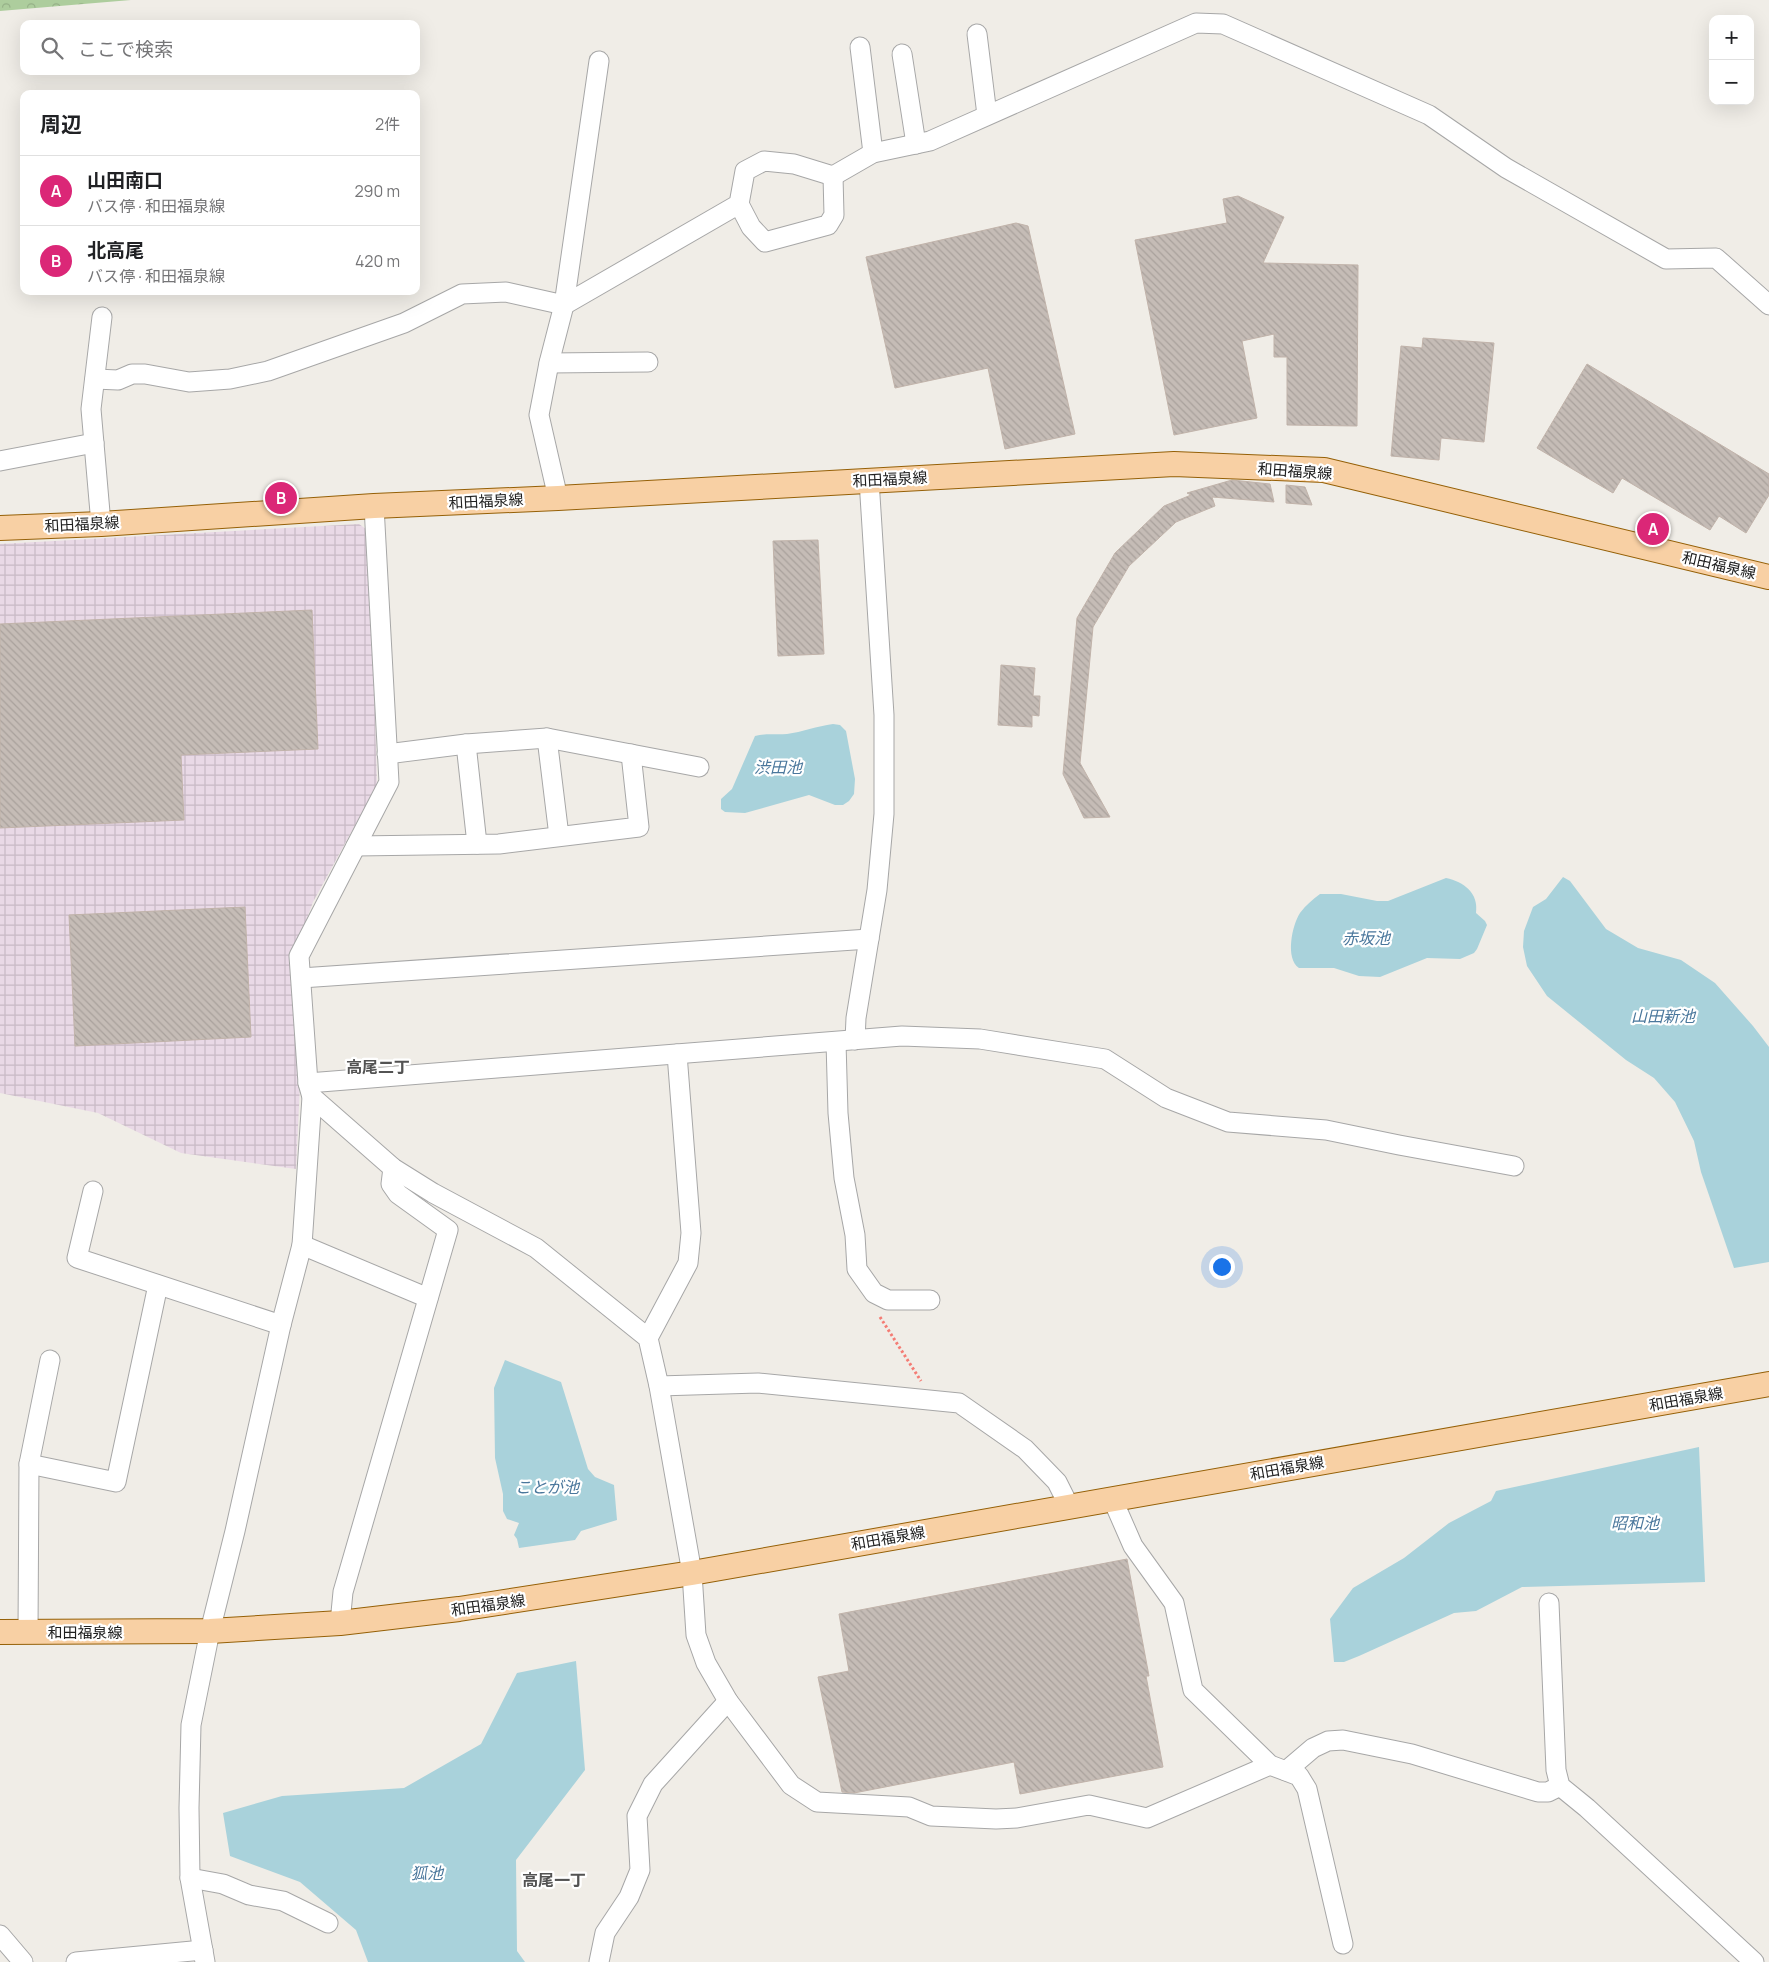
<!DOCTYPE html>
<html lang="ja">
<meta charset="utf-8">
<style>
:root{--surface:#fff;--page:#f2f2f2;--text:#202124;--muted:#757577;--line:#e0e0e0;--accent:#db2777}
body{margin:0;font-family:Manrope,"Noto Sans JP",sans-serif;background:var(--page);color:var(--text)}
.controls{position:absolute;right:15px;top:15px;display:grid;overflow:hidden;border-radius:10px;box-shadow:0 5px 20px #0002}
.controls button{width:45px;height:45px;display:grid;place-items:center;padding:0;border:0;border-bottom:1px solid var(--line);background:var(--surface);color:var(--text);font:25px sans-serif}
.you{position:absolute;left:1221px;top:1266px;width:18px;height:18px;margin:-12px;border:4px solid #fff;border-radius:50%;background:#1a73e8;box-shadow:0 0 0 8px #1a73e833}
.badge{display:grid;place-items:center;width:32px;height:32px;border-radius:50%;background:var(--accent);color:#fff;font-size:16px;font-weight:700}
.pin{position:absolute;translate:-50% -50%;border:2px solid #fff;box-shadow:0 1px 5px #0006}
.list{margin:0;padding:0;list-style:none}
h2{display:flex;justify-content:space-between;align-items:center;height:65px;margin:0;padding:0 20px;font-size:21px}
h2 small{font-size:16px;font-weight:400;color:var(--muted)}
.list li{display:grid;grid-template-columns:32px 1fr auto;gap:15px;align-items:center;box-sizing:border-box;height:70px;padding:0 20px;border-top:1px solid var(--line)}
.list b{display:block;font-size:19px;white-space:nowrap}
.list p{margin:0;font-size:16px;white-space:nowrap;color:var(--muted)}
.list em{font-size:16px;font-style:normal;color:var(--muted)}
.icon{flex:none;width:28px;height:28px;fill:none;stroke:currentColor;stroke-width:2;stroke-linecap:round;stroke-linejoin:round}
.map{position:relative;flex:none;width:1769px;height:1962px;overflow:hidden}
.search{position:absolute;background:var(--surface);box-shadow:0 5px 20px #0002;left:20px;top:20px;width:400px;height:55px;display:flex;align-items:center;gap:12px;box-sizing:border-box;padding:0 18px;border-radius:10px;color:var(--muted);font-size:19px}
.panel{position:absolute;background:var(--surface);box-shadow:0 5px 20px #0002;left:20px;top:90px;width:400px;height:205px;border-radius:10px}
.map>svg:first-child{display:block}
</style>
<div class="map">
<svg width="1769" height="1962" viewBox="0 0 1769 1962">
<defs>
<pattern id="industrial-grid" width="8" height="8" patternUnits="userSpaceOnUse" patternTransform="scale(1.25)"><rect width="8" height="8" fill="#e9d9e6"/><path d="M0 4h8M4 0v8" fill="none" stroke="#c8bac5"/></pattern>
<pattern id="forest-crowns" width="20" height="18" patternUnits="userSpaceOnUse" patternTransform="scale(1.25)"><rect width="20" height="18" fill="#adcd9d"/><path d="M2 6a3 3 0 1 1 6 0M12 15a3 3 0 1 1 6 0" fill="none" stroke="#95b087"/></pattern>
<pattern id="building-back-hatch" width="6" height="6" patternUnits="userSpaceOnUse" patternTransform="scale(1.25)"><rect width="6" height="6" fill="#c5bcb6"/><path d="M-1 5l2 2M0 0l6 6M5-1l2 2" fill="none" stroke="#a9a19c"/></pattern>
</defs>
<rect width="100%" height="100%" fill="#f0ede7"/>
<path fill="url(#industrial-grid)" d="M359,524L370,532L377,785L313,902L292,959L300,1085L296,1169L181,1153L98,1113L0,1093V544Z"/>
<path fill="url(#forest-crowns)" d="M0,0H131L0,11Z"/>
<g fill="#a9d2db">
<path d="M833,724L840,725L846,731L855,779L854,794L849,801L843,805H835L809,795L745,813L725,812L721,809V799L732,789L755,736C766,733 776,735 787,734C802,732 817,726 833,724Z"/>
<path d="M1563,877L1570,881L1606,929L1638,948L1681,960L1715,983L1753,1026L1769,1047V1262L1734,1268L1701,1172L1694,1141L1675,1102L1654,1078L1626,1060L1547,996L1527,966L1523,947L1524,931L1533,907L1546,899Z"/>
<path d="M1446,878C1464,882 1479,893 1476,913L1485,921L1487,925L1477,949L1474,953L1460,959L1427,958L1380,977L1359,976L1334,968H1299C1285,959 1292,925 1300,913C1306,905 1313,899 1320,894H1341L1377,901H1388Z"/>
<path d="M505,1360L561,1382L588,1469L595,1477L614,1485L617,1520L581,1531L575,1540L519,1548L517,1539L514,1535L519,1523L507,1519L503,1511V1494L495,1458L494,1388Z"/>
<path d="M1699,1447L1705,1582L1522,1587L1476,1611L1454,1613L1359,1656L1344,1662H1334L1330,1619L1353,1588L1404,1558L1449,1523L1491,1501L1496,1491Z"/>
<path d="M576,1661L585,1770L516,1860L517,1951L525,1962H368L356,1930L300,1882L230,1856L223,1813L282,1796L404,1788L481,1744L517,1673Z"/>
</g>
<g fill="url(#building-back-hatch)" stroke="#c1b3aa">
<path d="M1238,196L1284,217L1263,263L1358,265L1357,426L1287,425V357H1274V334L1242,341L1257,418L1174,435L1135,240L1227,223L1223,199Z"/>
<path d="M1016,223L1028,226L1075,434L1005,449L988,368L895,388L866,257Z"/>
<path d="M1423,338L1494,343L1484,442L1441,438L1439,460L1391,456L1401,346L1422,348Z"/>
<path d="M1587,364L1769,474V495L1746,533L1719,516L1710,530L1622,478L1613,493L1537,448Z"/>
<path d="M1232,480L1270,484L1274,502L1212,497L1215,506L1176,522L1129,566L1093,627L1080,763L1110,817L1084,818L1063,774L1077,618L1115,553L1164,506L1191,495L1187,493Z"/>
<path d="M1286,485L1305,487L1312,505L1286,503Z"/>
<path d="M818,540L824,654L778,656L773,541Z"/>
<path d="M312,610L318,749L181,755L184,820L0,828V624Z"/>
<path d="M1001,665L1035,668L1033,696H1040L1039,716L1032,715V727L998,725Z"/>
<path d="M245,907L251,1037L75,1046L69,915Z"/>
<path d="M1127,1559L1149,1676H1146L1163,1767L1020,1794L1014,1762L854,1793L842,1792L818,1677L849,1671L839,1614Z"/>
</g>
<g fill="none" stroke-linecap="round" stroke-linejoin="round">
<g stroke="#a7a7a7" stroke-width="21">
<g id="minor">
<path d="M977,34L987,115"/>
<path d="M860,47L873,153"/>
<path d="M902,54L916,144"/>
<path d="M739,204L751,227L765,242L828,225L834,215L833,176"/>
<path d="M549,363L648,362"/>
<path d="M95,379L118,380L132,374H145L189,382L230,379L268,371L404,323L462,294L506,292L564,305L739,204L745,171L764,161L794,164L833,176L873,153L930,141L1196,23L1223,24L1429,115L1506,168L1666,259L1716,258L1769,305"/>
<path d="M0,461L94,443"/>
<path d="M558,498L539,415L549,363L564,305L599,61"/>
<path d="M101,524L91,409L102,317"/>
<path d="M547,738L559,836"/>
<path d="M466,744L477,844"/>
<path d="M387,754L466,744L547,738L699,767"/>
<path d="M356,846L499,844L639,827L631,754"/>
<path d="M301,978L869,939"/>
<path d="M855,1040L856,1018L877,890L884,814V715L869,480"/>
<path d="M836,1042L838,1113L844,1178L855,1235L857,1269L874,1293L888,1300H930"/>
<path d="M308,1083L902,1036L980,1039L1105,1059L1166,1098L1228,1122L1326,1130L1399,1145L1514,1166"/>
<path d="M312,1097L393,1168L433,1193L536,1248L648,1338L659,1386L692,1573L696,1635L706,1663L728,1701L791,1785L817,1802L909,1807L931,1816L996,1819L1017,1818L1089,1805L1147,1818L1270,1765"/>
<path d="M93,1191L77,1258L281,1325"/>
<path d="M302,1245L428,1298"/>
<path d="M648,1338L688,1263L691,1233L677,1054"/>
<path d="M659,1386L758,1383L959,1403L1025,1449L1057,1482L1069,1506"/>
<path d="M29,1464L116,1482L158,1285"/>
<path d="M1112,1498L1133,1546L1174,1603L1193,1690L1270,1765L1299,1776L1307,1789L1343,1944"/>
<path d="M1549,1603L1556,1770L1560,1786L1587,1808L1754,1962"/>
<path d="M340,1623L343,1592L448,1230L398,1194L391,1184L393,1168"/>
<path d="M28,1633L29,1464L50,1360"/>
<path d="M1286,1771L1313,1748L1328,1741L1343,1740L1412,1754L1538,1792H1548L1560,1786"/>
<path d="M190,1878L223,1884L249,1895L283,1901L328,1923"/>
<path d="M0,1935L23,1962"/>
<path d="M76,1962L203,1950"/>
<path d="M205,1962L190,1878L189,1808L191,1725L210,1631L235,1531L281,1325L302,1245L312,1097L308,1083L299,956L389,782L374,506"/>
<path d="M599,1962L605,1933L629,1897L640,1870L637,1816L653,1784L728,1701"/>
</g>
</g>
<g stroke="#956007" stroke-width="26">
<g id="major">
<path d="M0,528L101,524L374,506L558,498L1174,464L1324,470L1769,577"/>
<path d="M0,1632L210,1631L340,1623L459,1609L692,1573L1769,1384"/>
</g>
</g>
<path stroke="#f47c74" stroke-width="3" stroke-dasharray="2.5 2.5" stroke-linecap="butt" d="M880,1317L921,1381"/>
<use href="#minor" stroke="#fff" stroke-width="19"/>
<use href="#major" stroke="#f8d0a4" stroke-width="24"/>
</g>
<g text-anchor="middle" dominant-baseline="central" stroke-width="4.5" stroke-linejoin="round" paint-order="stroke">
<g font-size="15" fill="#202020" stroke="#fff">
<text transform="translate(1295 471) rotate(4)">和田福泉線</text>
<text transform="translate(890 479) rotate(-3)">和田福泉線</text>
<text transform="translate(486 501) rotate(-3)">和田福泉線</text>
<text transform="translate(82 524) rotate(-3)">和田福泉線</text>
<text transform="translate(1719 565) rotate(13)">和田福泉線</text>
<text transform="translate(1686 1399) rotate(-10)">和田福泉線</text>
<text transform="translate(1287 1468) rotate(-10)">和田福泉線</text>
<text transform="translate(888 1538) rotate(-10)">和田福泉線</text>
<text transform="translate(488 1605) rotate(-8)">和田福泉線</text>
<text x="85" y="1632">和田福泉線</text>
</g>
<g font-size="16" font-style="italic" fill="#4a779c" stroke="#fff">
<text x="778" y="767">渋田池</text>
<text x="1366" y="938">赤坂池</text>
<text x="1663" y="1016">山田新池</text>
<text x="547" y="1487">ことが池</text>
<text x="1635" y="1523">昭和池</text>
<text x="427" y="1873">狐池</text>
</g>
<g font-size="16" font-weight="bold" fill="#535353" stroke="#fff">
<text x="378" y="1067">高尾二丁</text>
<text x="554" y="1880">高尾一丁</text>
</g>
</g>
</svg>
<div class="controls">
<button>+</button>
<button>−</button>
</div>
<div class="you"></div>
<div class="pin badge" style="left:1653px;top:529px">A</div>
<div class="pin badge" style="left:281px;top:498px">B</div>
<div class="search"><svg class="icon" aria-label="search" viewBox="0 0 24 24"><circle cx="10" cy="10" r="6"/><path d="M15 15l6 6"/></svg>ここで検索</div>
<section class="panel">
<h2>周辺<small>2件</small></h2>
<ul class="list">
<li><span class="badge">A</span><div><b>山田南口</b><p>バス停 · 和田福泉線</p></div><em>290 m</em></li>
<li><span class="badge">B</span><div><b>北高尾</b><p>バス停 · 和田福泉線</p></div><em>420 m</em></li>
</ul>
</section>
</div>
